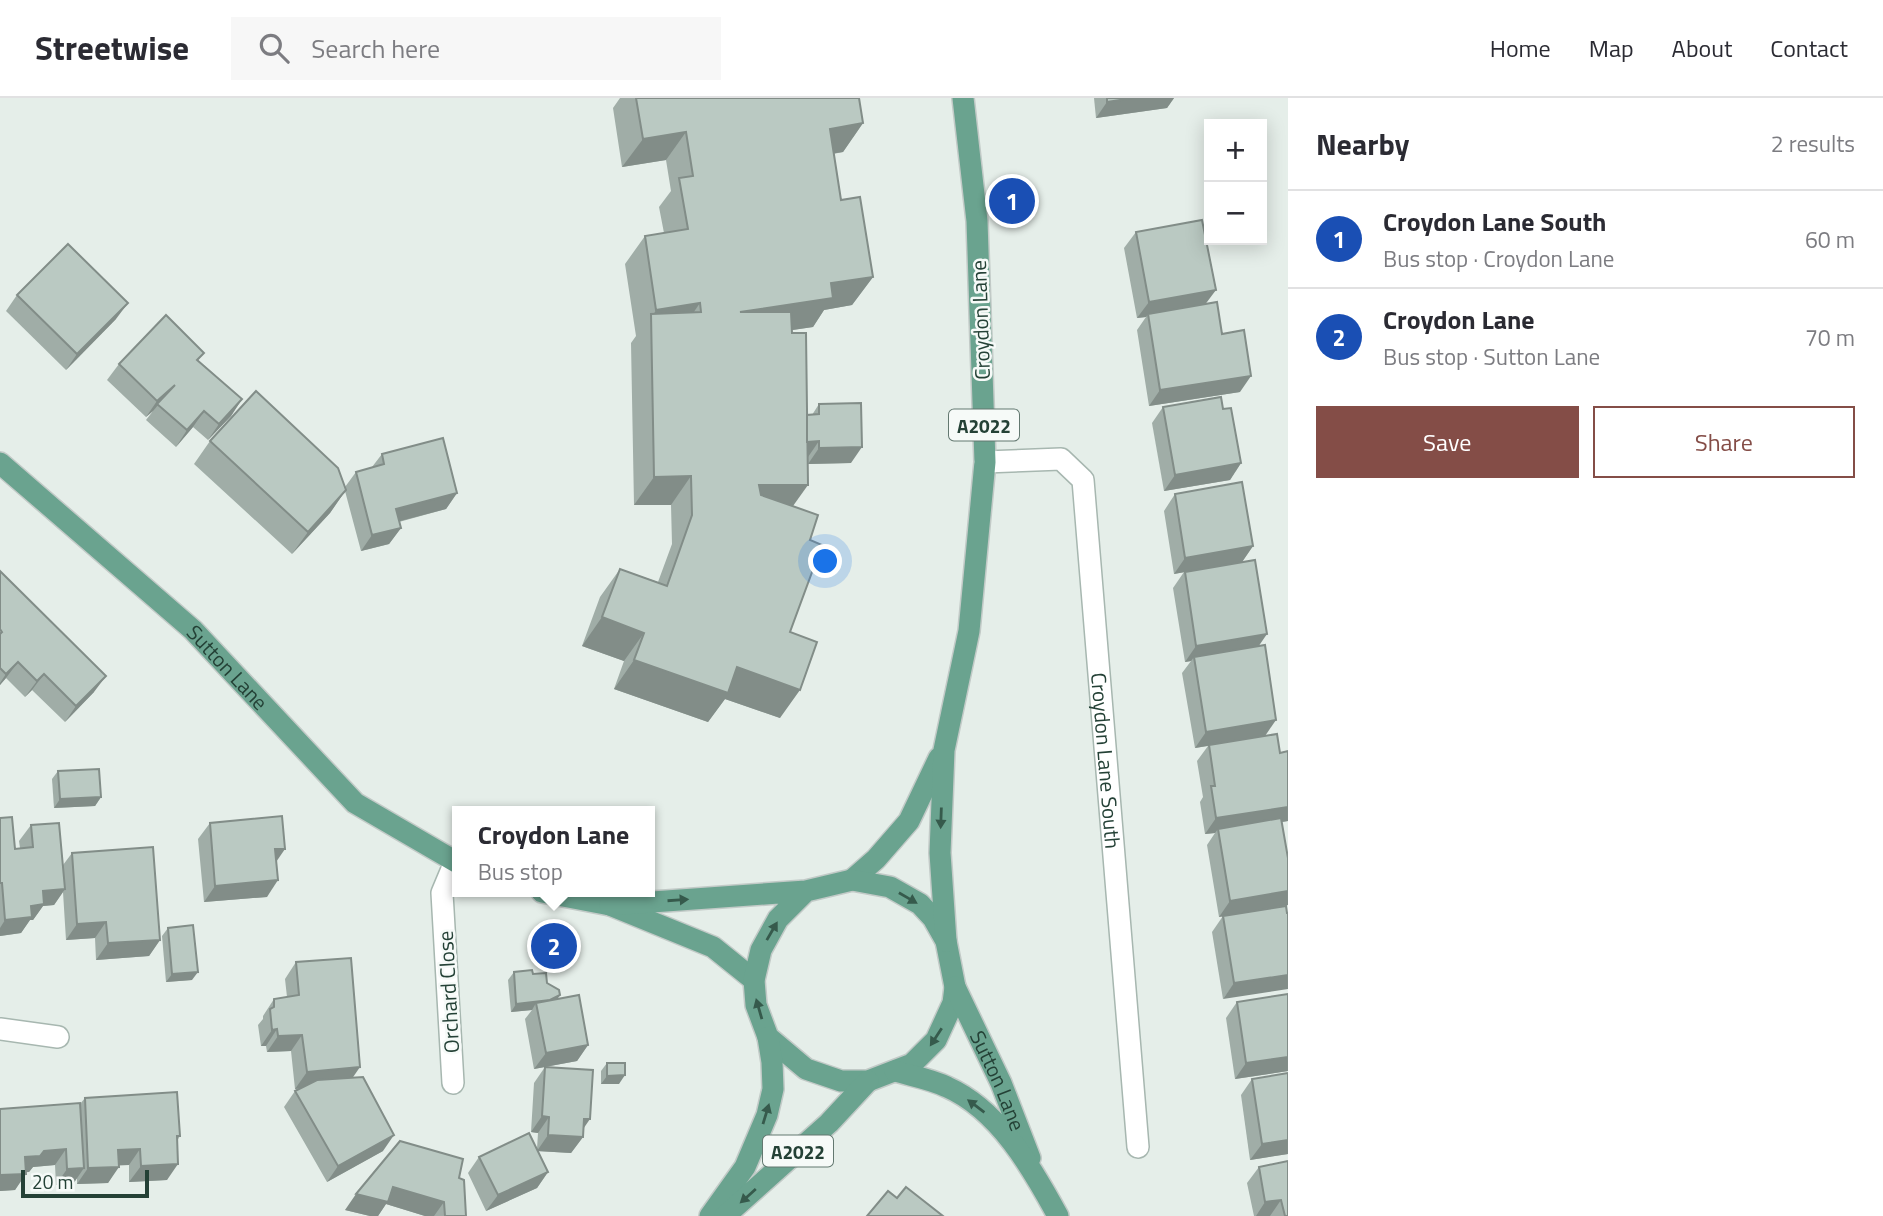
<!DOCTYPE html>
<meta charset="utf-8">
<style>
:root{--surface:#fff;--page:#f7f7f7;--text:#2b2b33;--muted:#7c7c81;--line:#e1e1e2;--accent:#844d47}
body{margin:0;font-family:"Titillium Web",sans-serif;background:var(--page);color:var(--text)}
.controls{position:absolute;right:21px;top:21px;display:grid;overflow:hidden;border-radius:0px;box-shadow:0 4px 18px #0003}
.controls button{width:63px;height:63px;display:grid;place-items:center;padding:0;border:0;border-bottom:2px solid var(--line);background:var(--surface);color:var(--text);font:35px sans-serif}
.scale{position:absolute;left:21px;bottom:18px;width:128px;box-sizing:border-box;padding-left:7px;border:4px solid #244136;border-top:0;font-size:19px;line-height:24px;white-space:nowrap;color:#244136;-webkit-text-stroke:5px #f6faf8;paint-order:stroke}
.you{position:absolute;left:826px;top:464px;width:24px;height:24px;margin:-18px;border:5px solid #fff;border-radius:50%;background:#1a73e8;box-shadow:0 0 0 10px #1a73e833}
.badge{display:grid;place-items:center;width:46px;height:46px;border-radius:50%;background:var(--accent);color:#fff;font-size:23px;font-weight:700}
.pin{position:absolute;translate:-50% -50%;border:4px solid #fff;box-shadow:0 2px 7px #0006}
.popup{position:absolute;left:452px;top:708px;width:203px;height:91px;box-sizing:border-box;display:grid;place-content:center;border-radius:0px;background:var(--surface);filter:drop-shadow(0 2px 5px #0005);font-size:23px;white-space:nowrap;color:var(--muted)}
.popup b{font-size:26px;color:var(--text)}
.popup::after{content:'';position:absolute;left:50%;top:100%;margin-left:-14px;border:14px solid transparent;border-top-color:var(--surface)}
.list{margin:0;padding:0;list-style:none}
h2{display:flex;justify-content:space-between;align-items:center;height:91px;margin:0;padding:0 28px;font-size:30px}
h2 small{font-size:23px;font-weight:400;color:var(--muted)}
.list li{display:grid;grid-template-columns:46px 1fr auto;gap:21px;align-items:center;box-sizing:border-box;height:98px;padding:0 28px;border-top:2px solid var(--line)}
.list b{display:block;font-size:26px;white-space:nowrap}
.list p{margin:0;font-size:23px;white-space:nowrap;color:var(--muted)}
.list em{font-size:23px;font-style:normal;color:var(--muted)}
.actions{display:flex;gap:14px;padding:21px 28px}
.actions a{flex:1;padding:16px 0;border:2px solid var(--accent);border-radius:0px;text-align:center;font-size:24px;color:var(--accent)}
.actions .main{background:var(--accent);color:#fff}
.icon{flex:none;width:38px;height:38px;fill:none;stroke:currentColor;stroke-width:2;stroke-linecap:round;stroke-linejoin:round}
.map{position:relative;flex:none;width:1288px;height:1118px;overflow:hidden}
header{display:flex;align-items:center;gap:42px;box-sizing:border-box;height:98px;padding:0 35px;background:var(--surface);border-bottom:2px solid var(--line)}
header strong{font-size:33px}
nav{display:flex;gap:38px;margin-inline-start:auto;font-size:24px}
.search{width:490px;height:63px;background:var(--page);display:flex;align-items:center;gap:18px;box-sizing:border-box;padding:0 24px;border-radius:0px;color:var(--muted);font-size:26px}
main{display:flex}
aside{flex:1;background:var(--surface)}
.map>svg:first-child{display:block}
</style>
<header>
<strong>Streetwise</strong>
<div class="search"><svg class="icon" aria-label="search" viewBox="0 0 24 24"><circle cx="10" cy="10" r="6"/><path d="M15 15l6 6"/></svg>Search here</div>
<nav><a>Home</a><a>Map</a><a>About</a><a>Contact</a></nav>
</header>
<main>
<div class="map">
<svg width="1288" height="1118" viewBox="0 0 1288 1118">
<rect width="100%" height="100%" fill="#e5eee9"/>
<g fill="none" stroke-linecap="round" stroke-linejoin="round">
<g stroke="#a7b7b0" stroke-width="24">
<g id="minor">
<path id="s1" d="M985,364L1061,361L1083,382L1138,1049"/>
<path d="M0,931L58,939"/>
<path d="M453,985L442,795L455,764"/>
</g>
</g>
<g stroke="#c2cac7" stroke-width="24">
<g id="major">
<path id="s2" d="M0,365L193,532L355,705L458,765"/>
<path d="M852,782L876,761L909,723L939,660"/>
<path d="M542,794L610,807L713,849L754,882"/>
<path d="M610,807L806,793L852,782L890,789L920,806L933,820L946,843L955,889L953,905L936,942L912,966L868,983H841L806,971L768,939L756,907L754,882L761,852L778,821L806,793"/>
<path d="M946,843L940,755L944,652L969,533L985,364L977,123L963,0"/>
<path id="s3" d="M955,889L1001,985L1030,1060"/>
<path d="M895,973C912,978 931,981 947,989C999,1012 1032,1070 1058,1118"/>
<path d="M710,1118L745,1069L767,1017L773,991L772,964L768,939"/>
<path d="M725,1118L829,1025L868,983"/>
</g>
</g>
<use href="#minor" stroke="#fff" stroke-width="21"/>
<use href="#major" stroke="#6aa38f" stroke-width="21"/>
</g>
<g fill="#a0ada7">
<path d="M620,0H859L863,25L843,54L833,56L841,102L873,179L852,207L824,212L813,229L792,232L807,317H812L819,306L851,365L808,366L793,408L810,442L790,534L780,620L725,601L708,624L614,591L624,563L582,548L600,499L620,471L658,484L672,446L671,407H634L631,245L636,238L625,166L645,138L664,135L659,109L671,93L666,62L622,69L613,10Z"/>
<path d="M1094,0H1174L1167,10L1096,20Z"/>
<path d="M1136,134L1205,206L1240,294L1149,308L1137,232L1146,219L1137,220L1124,150Z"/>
<path d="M17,197L116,221L66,272L6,213Z"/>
<path d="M204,255L198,262L242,301L231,318L208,342L193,329L176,349L146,322L153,313L146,319L107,282L119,266Z"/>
<path d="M1163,309L1241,365L1230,382L1164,393L1152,325Z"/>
<path d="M210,343L345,389L356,374L372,369L382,356L457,395L446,411L399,424L401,430L389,446L361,453L345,393L330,415L292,456L194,366Z"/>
<path d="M1175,396L1253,448L1242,464L1259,548L1265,638L1288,723L1282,724L1288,760V807L1219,819L1207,747L1215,735L1205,736L1200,704L1203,699L1197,663L1208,648L1195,650L1182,575L1191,563L1185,564L1173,490L1184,474L1174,476L1164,413Z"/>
<path d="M0,473L94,594L65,624L32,592L25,599L6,580L0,587Z"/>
<path d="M58,673L101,699L95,708L54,710L52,681Z"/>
<path d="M0,720L15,751L20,750L19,743L31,727L63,767L72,755L160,842L149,858L96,862L95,840L66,842L63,794L54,807L43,808L33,822H30L21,835L0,838Z"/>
<path d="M210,725L276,764L267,799L204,804L198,741Z"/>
<path d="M1287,815L1223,901L1212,834L1223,818Z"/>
<path d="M168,830L192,882L166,884L162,838Z"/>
<path d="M296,864L353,979L383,1053L327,1084L284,1009L295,993L301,990L295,991L291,953L267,954L266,948H261L258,927L263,921V918L274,901L287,899L285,881Z"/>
<path d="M514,874L533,876L547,885L560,897L557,902L588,947L577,963L534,971L525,921L532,912L511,914L508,882Z"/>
<path d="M1237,904L1288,973L1235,981L1226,920Z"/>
<path d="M607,965L619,986H601V973Z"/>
<path d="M545,969L583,1031V1039L571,1055L537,1053L548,1074L537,1090L486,1113L468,1075L479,1059L537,1051L538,1035L531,1034L534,985Z"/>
<path d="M1288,975V1056L1250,1062L1241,997L1252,981Z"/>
<path d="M85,1000L180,1038L177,1043L167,1082L129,1084V1067H119L108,1085L77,1086V1080L73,1086L56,1087L55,1067L33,1069L29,1074H26L15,1092L0,1093V1011L80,1006Z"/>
<path d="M1288,1063V1118H1254L1247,1085L1259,1069Z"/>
<path d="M459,1080L466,1118H425L386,1106L378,1118H370L345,1112Z"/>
</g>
<g fill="#828d88">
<path d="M1133,0H1174L1167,10L1096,20L1107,4Z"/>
<path d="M863,25L843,54L810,59L830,31Z"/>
<path d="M686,34L666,62L622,69L643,41Z"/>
<path d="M873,179L852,207L824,212L813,229L719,243L740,214L831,185Z"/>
<path d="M1216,192L1204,208L1148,216L1146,219L1137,220L1149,204Z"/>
<path d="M128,205L116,221L66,272L77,256Z"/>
<path d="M700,205L680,234L652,219L656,212Z"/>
<path d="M1251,278L1240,294L1149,308L1160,292Z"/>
<path d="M175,287L153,313L146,319L157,303Z"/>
<path d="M242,301L231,318L208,342L219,326Z"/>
<path d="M204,313L193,329L176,349L187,332Z"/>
<path d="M819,343L808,359L798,344Z"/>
<path d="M862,349L851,365L808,366L819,350Z"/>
<path d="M1241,365L1230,382L1164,393L1175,377Z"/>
<path d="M691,378L671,407H634L654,379Z"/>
<path d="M759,387H808L788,415L739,416Z"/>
<path d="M346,392L330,415L292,456L308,434Z"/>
<path d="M457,395L446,411L385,427L396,411Z"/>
<path d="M401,430L389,446L361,453L372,437Z"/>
<path d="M1253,448L1242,464L1174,476L1185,460Z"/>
<path d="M602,519L644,535L624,563L582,548Z"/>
<path d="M1267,536L1256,552L1194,559L1191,563L1185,564L1196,548Z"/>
<path d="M634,562L737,569L800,592L780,620L725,601L708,624L614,591Z"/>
<path d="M18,564L6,580L0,587V585L6,576Z"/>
<path d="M44,576L32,592L25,599L37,583Z"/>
<path d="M106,578L94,594L65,624L76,608Z"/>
<path d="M1276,622L1265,638L1195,650L1206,634Z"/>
<path d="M101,699L95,708L54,710L60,701Z"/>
<path d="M1288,709V723L1218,734V731L1215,735L1205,736L1216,720Z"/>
<path d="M275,751H285L274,767Z"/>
<path d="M278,782L267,799L204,804L215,788Z"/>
<path d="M65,791L54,807L43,808L33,822H30L21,835L0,838V830L5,822L43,793Z"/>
<path d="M1288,793V807L1219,819L1230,803Z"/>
<path d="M106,824L95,840L66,842L77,826Z"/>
<path d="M160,842L149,858L96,862L108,845Z"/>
<path d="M198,874L192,882L166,884L172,876Z"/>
<path d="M1288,877V891L1223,901L1234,885Z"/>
<path d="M560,897L554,905H536L532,912L511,914L516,906Z"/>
<path d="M277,931L266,948H261L272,932Z"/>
<path d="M302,937L291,953L267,954L278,938Z"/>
<path d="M588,947L577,963L534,971L546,955Z"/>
<path d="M1288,959V973L1235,981L1246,965Z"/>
<path d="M360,969L349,985L295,991L307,974Z"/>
<path d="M625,977L619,986H601L607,978Z"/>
<path d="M542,1018L549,1019L538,1035L531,1034Z"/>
<path d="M584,1021H590L579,1037Z"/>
<path d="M394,1037L383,1053L327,1084L338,1068Z"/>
<path d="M548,1037L583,1039L571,1055L537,1053Z"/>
<path d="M1288,1042V1056L1250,1062L1262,1046Z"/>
<path d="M66,1051L55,1067L33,1069L29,1074L14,1075L25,1059L44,1053Z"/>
<path d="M140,1051L129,1067L107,1068L118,1052Z"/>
<path d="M178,1066L167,1082L129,1084L141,1068Z"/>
<path d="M119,1069L108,1085L77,1086L88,1070Z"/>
<path d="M84,1070L73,1086L56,1087L67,1071Z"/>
<path d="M548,1074L537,1090L486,1113L498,1097Z"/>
<path d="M26,1076L15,1092L0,1093V1077Z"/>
<path d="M393,1089L444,1104L434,1118H425L386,1106L378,1118H370L345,1112L356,1096Z"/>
<path d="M1281,1102L1270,1118H1256L1265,1104Z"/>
</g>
<g fill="#bac9c2" stroke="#828d88" stroke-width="2">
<path d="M636,0H859L863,25L830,31L841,102L860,99L873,179L831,185L833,200L740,214H791L792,235H806L808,387H759L761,397L818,417L810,442L822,447L790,534L817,544L800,592L737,569L728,595L634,562L644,535L602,519L620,471L667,488L692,417L691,378L654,379L651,216L701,214L700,205L656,212L645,138L688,131L679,80L693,78L686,34L643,41Z"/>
<path d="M1107,0H1133L1107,4Z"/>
<path d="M1202,122L1216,192L1149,204L1136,134Z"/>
<path d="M68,146L128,205L77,256L17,197Z"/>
<path d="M1217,204L1222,236L1244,232L1251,278L1160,292L1148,216Z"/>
<path d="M166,217L204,255L197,262L242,301L219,326L204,313L187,332L157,306L175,287L157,303L119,266Z"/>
<path d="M256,293L338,370L346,392L308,434L210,343Z"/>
<path d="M1221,299L1223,311L1231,310L1241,365L1175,377L1163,309Z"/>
<path d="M861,305L862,349L819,350V343L807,344V317L819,316V306Z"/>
<path d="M443,340L457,395L396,411L401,430L372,437L356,374L384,366L382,356Z"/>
<path d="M1242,384L1253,448L1185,460L1175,396Z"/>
<path d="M1255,462L1267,536L1196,548L1185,474Z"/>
<path d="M0,473L106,578L76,608L44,576L37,583L18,564L6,576L0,570V536L2,534L0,531Z"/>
<path d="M1265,547L1276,622L1206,634L1194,559Z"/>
<path d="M1277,636L1280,655L1288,653V709L1216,720L1211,688H1215L1209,647Z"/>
<path d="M99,671L101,699L60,701L58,673Z"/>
<path d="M282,718L285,751H275L278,782L215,788L210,725Z"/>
<path d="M12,719L15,751L33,749L31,727L59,725L65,791L43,793L44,806L31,808L32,819L5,822L2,785H0V720Z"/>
<path d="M1281,720L1288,760V793L1230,803L1218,731Z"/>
<path d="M153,749L160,842L108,845L106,824L77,826L72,755Z"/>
<path d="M1286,808L1287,815H1288V877L1234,885L1223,818Z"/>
<path d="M193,827L198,874L172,876L168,830Z"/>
<path d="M351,860L360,969L307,974L302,937L278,938L277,931L272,932L270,911L274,909V901L299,897L296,864Z"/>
<path d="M532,872L533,876L546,875L547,885L559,892L560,897L550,902L516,906L514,874Z"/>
<path d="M1288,896V959L1246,965L1237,904Z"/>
<path d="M579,897L588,947L546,955L536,905Z"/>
<path d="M607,965H625V977L607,978Z"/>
<path d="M545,969L593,972L590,1021H584L583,1039L548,1037L549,1019L542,1018Z"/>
<path d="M1288,975V1042L1262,1046L1252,981Z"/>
<path d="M363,979L394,1037L338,1068L295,993L317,982Z"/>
<path d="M177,994L180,1038H177L178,1066L141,1068L140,1051L118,1052L119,1069L88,1070L85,1000Z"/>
<path d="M80,1005L84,1070L67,1071L66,1051L44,1053L40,1058L25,1059L26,1076L0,1077V1011Z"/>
<path d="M529,1035L548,1074L498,1097L479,1059Z"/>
<path d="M400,1043L463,1061L459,1080L464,1082L466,1118H445L444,1104L393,1089L388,1104L356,1096Z"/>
<path d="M1288,1063V1118H1285L1281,1102L1265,1104L1259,1069Z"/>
<path d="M906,1089L943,1118H867L888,1093L897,1100Z"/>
</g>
<defs><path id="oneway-solid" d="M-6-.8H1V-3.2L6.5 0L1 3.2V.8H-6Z" transform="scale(1.75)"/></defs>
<g fill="#365a4c">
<use href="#oneway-solid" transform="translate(941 720) rotate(92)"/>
<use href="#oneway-solid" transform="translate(908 800) rotate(30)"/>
<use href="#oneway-solid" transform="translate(678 802) rotate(-4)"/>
<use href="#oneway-solid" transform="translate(772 833) rotate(-60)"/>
<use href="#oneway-solid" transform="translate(759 911) rotate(-106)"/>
<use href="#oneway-solid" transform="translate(936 939) rotate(123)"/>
<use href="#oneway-solid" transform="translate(976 1008) rotate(-143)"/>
<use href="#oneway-solid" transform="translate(766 1016) rotate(-73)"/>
<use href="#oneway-solid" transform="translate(748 1098) rotate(138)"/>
</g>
<g text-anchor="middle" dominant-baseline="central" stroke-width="5" stroke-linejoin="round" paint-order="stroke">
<g fill="#f6faf8" stroke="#637870" stroke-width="2">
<rect x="949" y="311.5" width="70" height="31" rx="5"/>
<rect x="763" y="1037.5" width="70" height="31" rx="5"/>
</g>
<g font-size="19" font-weight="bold" fill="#244136">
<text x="984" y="327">A2022</text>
<text x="798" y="1053">A2022</text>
</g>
<g font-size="21" fill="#244136" stroke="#f6faf8">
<text transform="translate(980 222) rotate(-92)">Croydon Lane</text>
<text stroke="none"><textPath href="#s2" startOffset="306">Sutton Lane</textPath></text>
<text stroke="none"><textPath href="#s1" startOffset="388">Croydon Lane South</textPath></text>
<text transform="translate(448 894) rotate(-93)">Orchard Close</text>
<text stroke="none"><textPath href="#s3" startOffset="103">Sutton Lane</textPath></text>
</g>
</g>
</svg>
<div class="controls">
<button>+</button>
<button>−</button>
</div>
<div class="scale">20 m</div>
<div class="you"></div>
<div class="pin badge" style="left:1012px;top:103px;background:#1a4fb4">1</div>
<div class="pin badge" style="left:554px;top:848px;background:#1a4fb4">2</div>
<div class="popup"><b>Croydon Lane</b>Bus stop</div>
</div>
<aside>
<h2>Nearby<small>2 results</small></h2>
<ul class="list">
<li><span class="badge" style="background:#1a4fb4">1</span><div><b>Croydon Lane South</b><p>Bus stop · Croydon Lane</p></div><em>60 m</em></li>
<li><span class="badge" style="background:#1a4fb4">2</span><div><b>Croydon Lane</b><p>Bus stop · Sutton Lane</p></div><em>70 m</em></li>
</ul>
<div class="actions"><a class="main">Save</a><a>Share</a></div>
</aside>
</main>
